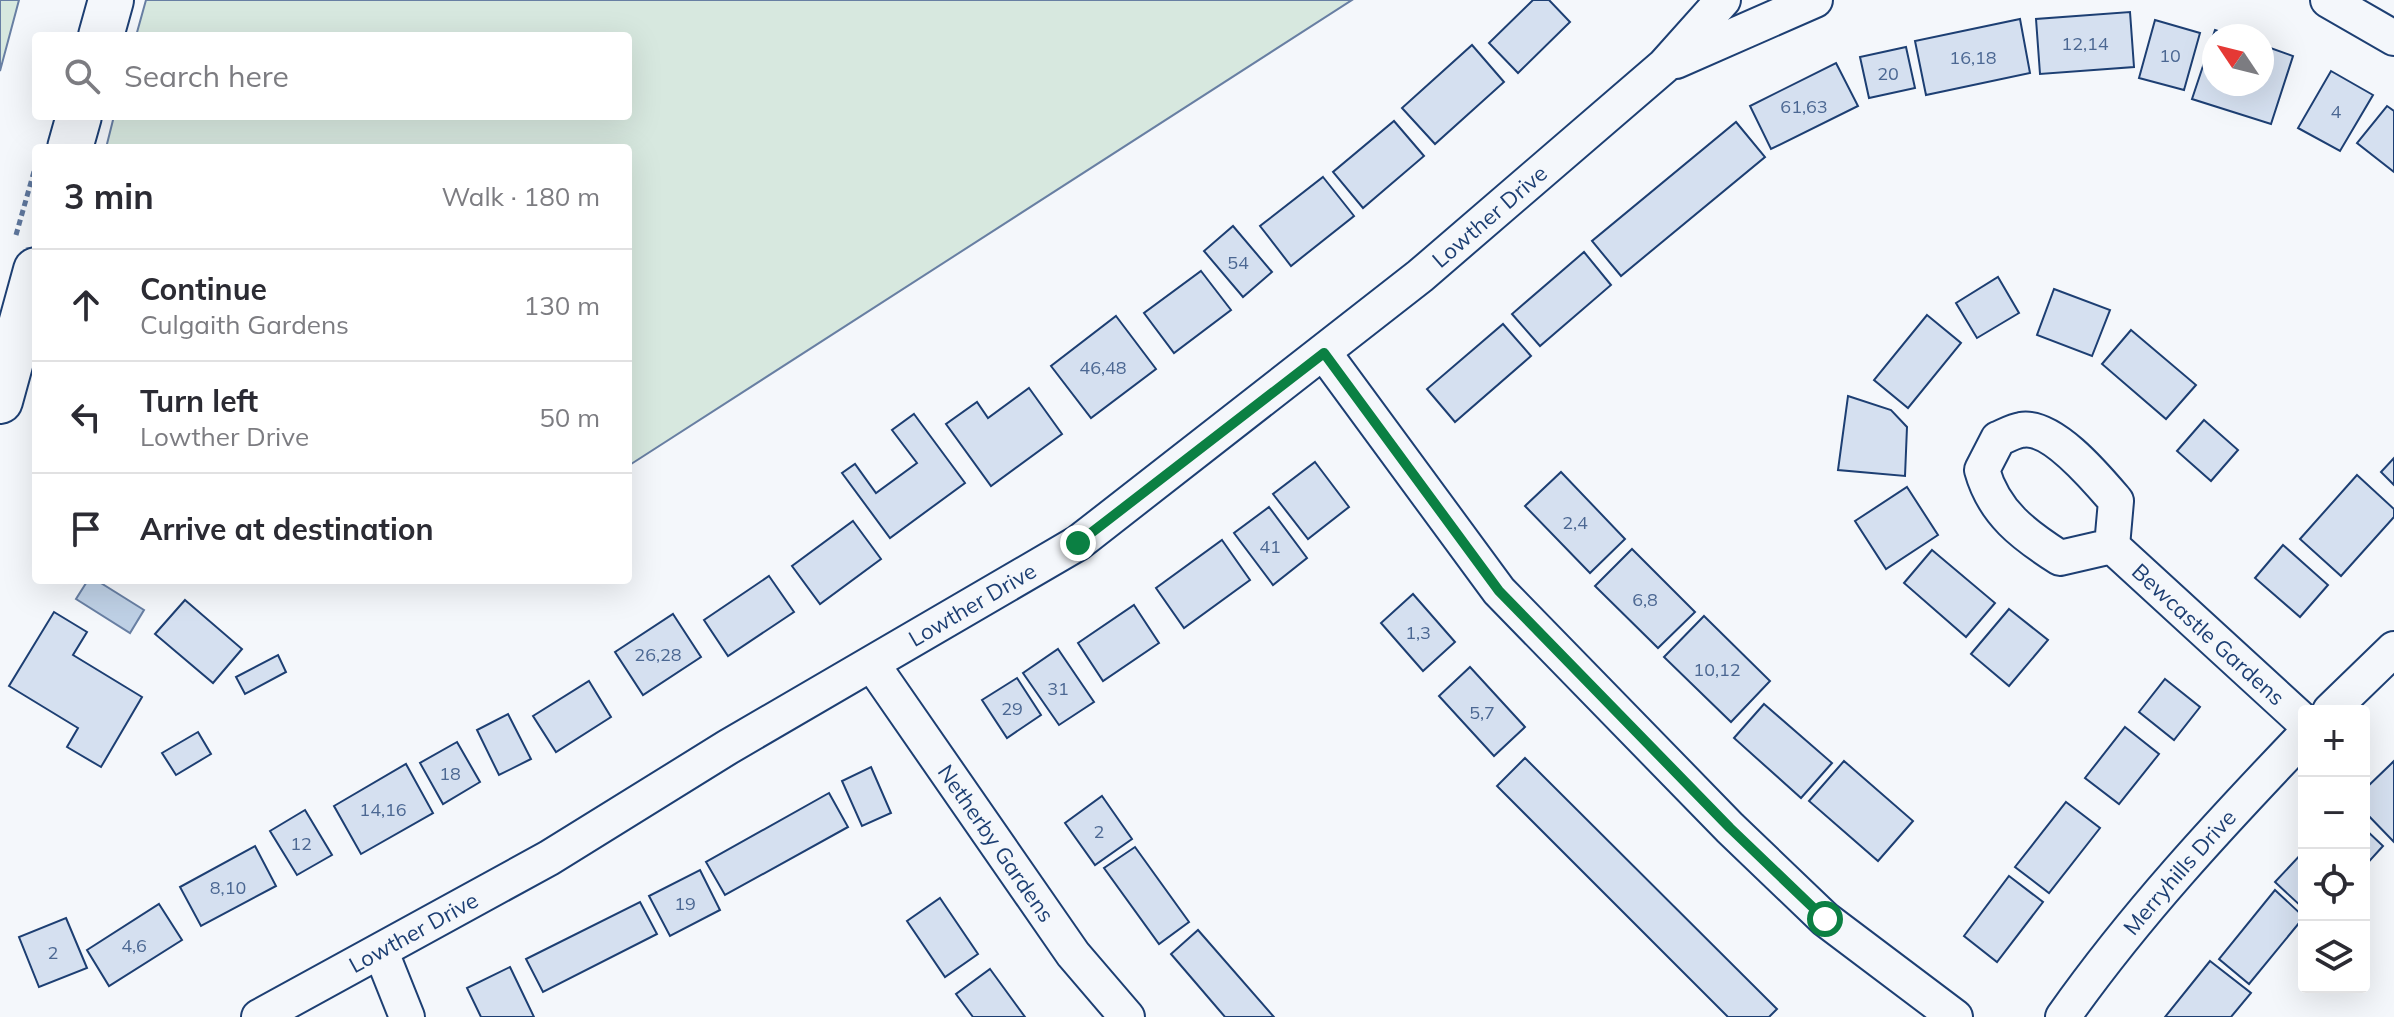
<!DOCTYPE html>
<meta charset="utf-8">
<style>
:root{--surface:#fff;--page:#f7f7f7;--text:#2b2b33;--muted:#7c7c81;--line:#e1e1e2}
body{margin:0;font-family:Mulish,sans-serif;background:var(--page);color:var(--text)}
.controls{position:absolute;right:24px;bottom:24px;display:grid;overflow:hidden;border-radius:8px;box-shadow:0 8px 32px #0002}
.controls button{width:72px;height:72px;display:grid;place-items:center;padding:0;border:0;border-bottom:2px solid var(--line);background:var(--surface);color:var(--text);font:40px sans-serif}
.compass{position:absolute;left:2202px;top:24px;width:72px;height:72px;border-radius:50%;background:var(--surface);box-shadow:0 8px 32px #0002;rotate:305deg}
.stop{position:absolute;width:24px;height:24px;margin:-18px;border:6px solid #0b8043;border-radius:50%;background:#fff}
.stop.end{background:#0b8043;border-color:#fff;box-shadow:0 2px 8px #0008}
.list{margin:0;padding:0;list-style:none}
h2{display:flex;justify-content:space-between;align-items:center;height:104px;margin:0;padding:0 32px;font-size:34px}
h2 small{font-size:26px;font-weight:400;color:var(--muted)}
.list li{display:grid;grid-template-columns:52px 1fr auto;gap:24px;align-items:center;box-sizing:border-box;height:112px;padding:0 32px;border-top:2px solid var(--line)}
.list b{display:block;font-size:30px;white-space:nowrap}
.list p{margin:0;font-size:26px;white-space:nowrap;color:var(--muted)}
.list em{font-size:26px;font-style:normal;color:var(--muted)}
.icon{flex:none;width:44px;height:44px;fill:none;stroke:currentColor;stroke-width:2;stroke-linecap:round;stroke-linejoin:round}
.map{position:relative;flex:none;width:2394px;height:1017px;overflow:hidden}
.search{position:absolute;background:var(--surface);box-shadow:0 8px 32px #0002;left:32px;top:32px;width:600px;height:88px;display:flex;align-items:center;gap:20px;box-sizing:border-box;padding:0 28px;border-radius:8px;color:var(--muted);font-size:30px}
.panel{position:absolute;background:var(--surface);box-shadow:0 8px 32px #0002;left:32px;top:144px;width:600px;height:440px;border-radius:8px}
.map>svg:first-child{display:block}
</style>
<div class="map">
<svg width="2394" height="1017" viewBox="0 0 2394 1017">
<rect width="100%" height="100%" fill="#f4f7fb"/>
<g fill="#d7e8df" stroke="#687fa3" stroke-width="2">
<path d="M0,0H19L0,71Z"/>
<path d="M146,0H1352L628,466V148H106L114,116H628V36H136Z"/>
</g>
<path fill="#bed0e5" stroke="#687fa3" stroke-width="2" d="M88,580H96L144,610L130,633L76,599Z"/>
<g fill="#d5e0f0" stroke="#1d3f73" stroke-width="2">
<path d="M1533,0H1549L1570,22L1518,73L1489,43Z"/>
<path d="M2130,12L2134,67L2040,74L2036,19Z"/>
<path d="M2020,19L2030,73L1926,95L1915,41Z"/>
<path d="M2155,20L2200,33L2184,90L2139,78Z"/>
<path d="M2215,30L2233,36H2214V84H2262V45L2293,56L2271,124L2192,99Z"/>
<path d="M1472,45L1504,82L1435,144L1402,108Z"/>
<path d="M1906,47L1915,88L1869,98L1860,57Z"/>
<path d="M1836,63L1858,106L1771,149L1750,106Z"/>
<path d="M2331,71L2373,95L2340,151L2298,128Z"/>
<path d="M2387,106L2394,111V172L2357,143Z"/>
<path d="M1394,121L1424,156L1363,208L1333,172Z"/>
<path d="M1736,122L1765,157L1621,276L1592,241Z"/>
<path d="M1323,177L1354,216L1291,266L1260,226Z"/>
<path d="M1233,226L1272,272L1243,297L1204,251Z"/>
<path d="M1584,252L1611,285L1540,346L1512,314Z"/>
<path d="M1201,271L1231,310L1174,353L1144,313Z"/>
<path d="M1998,277L2019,313L1977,338L1956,303Z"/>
<path d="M2054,289L2110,310L2092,356L2037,335Z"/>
<path d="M1927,315L1961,343L1908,408L1874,380Z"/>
<path d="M1116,316L1156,369L1091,418L1051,366Z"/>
<path d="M1503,324L1531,356L1455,422L1427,389Z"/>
<path d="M2131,330L2196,385L2166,419L2102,364Z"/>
<path d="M1029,388L1062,434L991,486L946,424L977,402L988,418Z"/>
<path d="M1848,396L1891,410L1907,427L1905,476L1838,470Z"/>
<path d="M914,414L965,483L890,538L842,473L855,464L876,493L917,463L892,430Z"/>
<path d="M2204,420L2238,450L2211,481L2177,451Z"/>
<path d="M2394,458V485L2381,472Z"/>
<path d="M1315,462L1349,507L1308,539L1273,494Z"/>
<path d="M1561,472L1625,539L1590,573L1525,506Z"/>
<path d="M2357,475L2394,509V517L2341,576L2300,539Z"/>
<path d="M1907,487L1938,535L1886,569L1855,521Z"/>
<path d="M1269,507L1307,558L1273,585L1234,533Z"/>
<path d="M853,521L881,559L820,604L792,566Z"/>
<path d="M1222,540L1250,580L1184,628L1156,588Z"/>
<path d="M2283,545L2328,585L2300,617L2255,578Z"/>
<path d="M1632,549L1695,612L1658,648L1595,586Z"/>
<path d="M1932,550L1995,603L1966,637L1904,583Z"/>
<path d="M769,576L794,612L728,656L704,620Z"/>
<path d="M1413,594L1455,642L1423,671L1381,623Z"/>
<path d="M185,600L242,649L213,683L155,634Z"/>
<path d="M1134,605L1159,643L1103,681L1078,643Z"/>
<path d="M2009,609L2048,640L2009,686L1971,654Z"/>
<path d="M54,612L87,632L73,655L142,697L101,767L67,747L78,728L9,686Z"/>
<path d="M673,614L701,657L643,695L615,652Z"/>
<path d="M1704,616L1770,681L1731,722L1664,657Z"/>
<path d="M1058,649L1094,702L1059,725L1023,673Z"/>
<path d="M278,655L286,672L245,694L236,677Z"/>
<path d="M1470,667L1525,727L1494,756L1439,696Z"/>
<path d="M1017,678L1041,715L1007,738L982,700Z"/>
<path d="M2165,679L2200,707L2174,740L2139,712Z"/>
<path d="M589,681L611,717L556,752L533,716Z"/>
<path d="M1764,704L1832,763L1801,798L1734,738Z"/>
<path d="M508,714L531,759L499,775L477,730Z"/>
<path d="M2125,727L2159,754L2119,804L2085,778Z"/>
<path d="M198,732L211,754L176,775L162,753Z"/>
<path d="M457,742L480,782L443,804L420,763Z"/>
<path d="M1525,758L1777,1009L1769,1017H1728L1497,786Z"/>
<path d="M1844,761L1913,821L1878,861L1809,801Z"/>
<path d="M2394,761V842L2364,811V790Z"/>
<path d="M406,764L433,813L361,854L334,806Z"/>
<path d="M871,767L891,813L862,826L842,781Z"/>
<path d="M829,793L848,827L725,895L706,862Z"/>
<path d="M1102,796L1132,839L1095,865L1065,823Z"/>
<path d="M2066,802L2100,828L2049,893L2015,867Z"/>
<path d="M305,810L332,855L297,875L270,831Z"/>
<path d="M2364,828L2383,846L2364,867Z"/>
<path d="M255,846L276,886L201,926L180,887Z"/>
<path d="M1135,847L1189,922L1159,944L1104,868Z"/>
<path d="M2304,851V909L2275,882Z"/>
<path d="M700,870L720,910L670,936L649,896Z"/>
<path d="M2009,876L2043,902L1997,962L1964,936Z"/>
<path d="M2275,890L2304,917L2249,984L2219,959Z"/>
<path d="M940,898L978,954L945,977L907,921Z"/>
<path d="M640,902L657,934L543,992L526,959Z"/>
<path d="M159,904L182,940L109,986L87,950Z"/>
<path d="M66,918L87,968L39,987L19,937Z"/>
<path d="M1198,930L1274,1017H1225L1171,954Z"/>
<path d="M2210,961L2251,993L2231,1017H2165Z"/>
<path d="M510,967L534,1017H481L467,988Z"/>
<path d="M990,969L1025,1017H973L956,994Z"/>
</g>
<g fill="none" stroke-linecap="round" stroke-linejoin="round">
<g stroke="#1d3f73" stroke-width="38">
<g id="street">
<path d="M2328,0L2394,38"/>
<path d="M1676,61L1815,0"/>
<path d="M1324,353L1499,591L1730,828L1825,919L1955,1017"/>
<path id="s1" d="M2112,546L2116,501C2098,480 2052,424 2021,430C2014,431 2005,436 1998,439L1982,470C1994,513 2024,535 2060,558L2112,546L2304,722"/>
<path id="s2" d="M872,664L1073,954L1127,1017"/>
<path d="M2330,711L2394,649"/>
<path d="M381,952L407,1017"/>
<path id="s3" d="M259,1017L549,858L728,747L1078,543L1420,276L1664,66L1723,0"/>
<path id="s4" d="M2063,1017C2135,915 2218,826 2304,736"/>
</g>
</g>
<g stroke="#1d3f73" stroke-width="48">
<g id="primary">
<path d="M101,36L111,0"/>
<path d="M70,148L79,116"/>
<path d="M0,401L36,270"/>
</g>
</g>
<path stroke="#5e769c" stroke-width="5" stroke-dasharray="6 4" stroke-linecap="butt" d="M16,235L35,168"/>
<use href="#street" stroke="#f4f7fb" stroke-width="34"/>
<use href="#primary" stroke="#f4f7fb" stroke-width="44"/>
</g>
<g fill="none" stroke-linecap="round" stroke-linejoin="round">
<path stroke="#0b8043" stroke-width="10" d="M1078,543L1324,353L1499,591L1730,828L1825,919"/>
</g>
<g text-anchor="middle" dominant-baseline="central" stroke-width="6" stroke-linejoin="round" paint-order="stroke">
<g font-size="18" fill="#4b6792">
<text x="2085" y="43">12,14</text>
<text x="2170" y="55">10</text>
<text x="1973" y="57">16,18</text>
<text x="1888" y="73">20</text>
<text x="1804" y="106">61,63</text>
<text x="2336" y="111">4</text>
<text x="1238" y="262">54</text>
<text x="1103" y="367">46,48</text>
<text x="1575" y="522">2,4</text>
<text x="1270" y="546">41</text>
<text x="1645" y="599">6,8</text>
<text x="1418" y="632">1,3</text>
<text x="658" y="654">26,28</text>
<text x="1717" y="669">10,12</text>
<text x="1058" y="688">31</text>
<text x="1012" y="708">29</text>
<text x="1482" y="712">5,7</text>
<text x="450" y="773">18</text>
<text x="383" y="809">14,16</text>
<text x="1099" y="831">2</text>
<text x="301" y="843">12</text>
<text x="228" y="887">8,10</text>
<text x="685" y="903">19</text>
<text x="134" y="945">4,6</text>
<text x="53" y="952">2</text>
</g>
<g font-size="22" fill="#1d3f73" stroke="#f4f7fb">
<text stroke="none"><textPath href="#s3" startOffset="1472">Lowther Drive</textPath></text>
<text stroke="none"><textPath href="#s3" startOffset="824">Lowther Drive</textPath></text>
<text stroke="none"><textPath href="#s1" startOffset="532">Bewcastle Gardens</textPath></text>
<text stroke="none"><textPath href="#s2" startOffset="218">Netherby Gardens</textPath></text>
<text stroke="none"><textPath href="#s4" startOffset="186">Merryhills Drive</textPath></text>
<text stroke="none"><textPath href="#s3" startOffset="176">Lowther Drive</textPath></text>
</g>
</g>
</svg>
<div class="controls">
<button>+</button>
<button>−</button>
<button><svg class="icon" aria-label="locate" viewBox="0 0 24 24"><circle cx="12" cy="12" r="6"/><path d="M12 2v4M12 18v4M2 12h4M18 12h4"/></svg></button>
<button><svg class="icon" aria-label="layers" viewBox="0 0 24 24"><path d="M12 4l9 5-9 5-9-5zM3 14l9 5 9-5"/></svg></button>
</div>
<svg class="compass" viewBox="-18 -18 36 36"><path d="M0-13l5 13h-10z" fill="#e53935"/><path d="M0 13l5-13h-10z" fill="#7c7c81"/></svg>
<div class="stop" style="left:1825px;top:919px"></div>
<div class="stop end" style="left:1078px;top:543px"></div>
<div class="search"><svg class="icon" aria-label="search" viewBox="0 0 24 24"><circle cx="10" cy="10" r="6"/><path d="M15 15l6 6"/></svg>Search here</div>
<section class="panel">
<h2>3 min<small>Walk · 180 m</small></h2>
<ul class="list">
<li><svg class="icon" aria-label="ahead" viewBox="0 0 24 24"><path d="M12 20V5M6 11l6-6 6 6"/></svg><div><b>Continue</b><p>Culgaith Gardens</p></div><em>130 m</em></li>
<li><svg class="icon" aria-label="left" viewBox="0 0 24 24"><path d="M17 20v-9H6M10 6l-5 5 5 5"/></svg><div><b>Turn left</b><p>Lowther Drive</p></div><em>50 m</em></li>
<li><svg class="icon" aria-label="arrive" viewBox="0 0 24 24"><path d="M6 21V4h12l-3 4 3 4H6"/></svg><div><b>Arrive at destination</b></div></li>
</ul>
</section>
</div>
